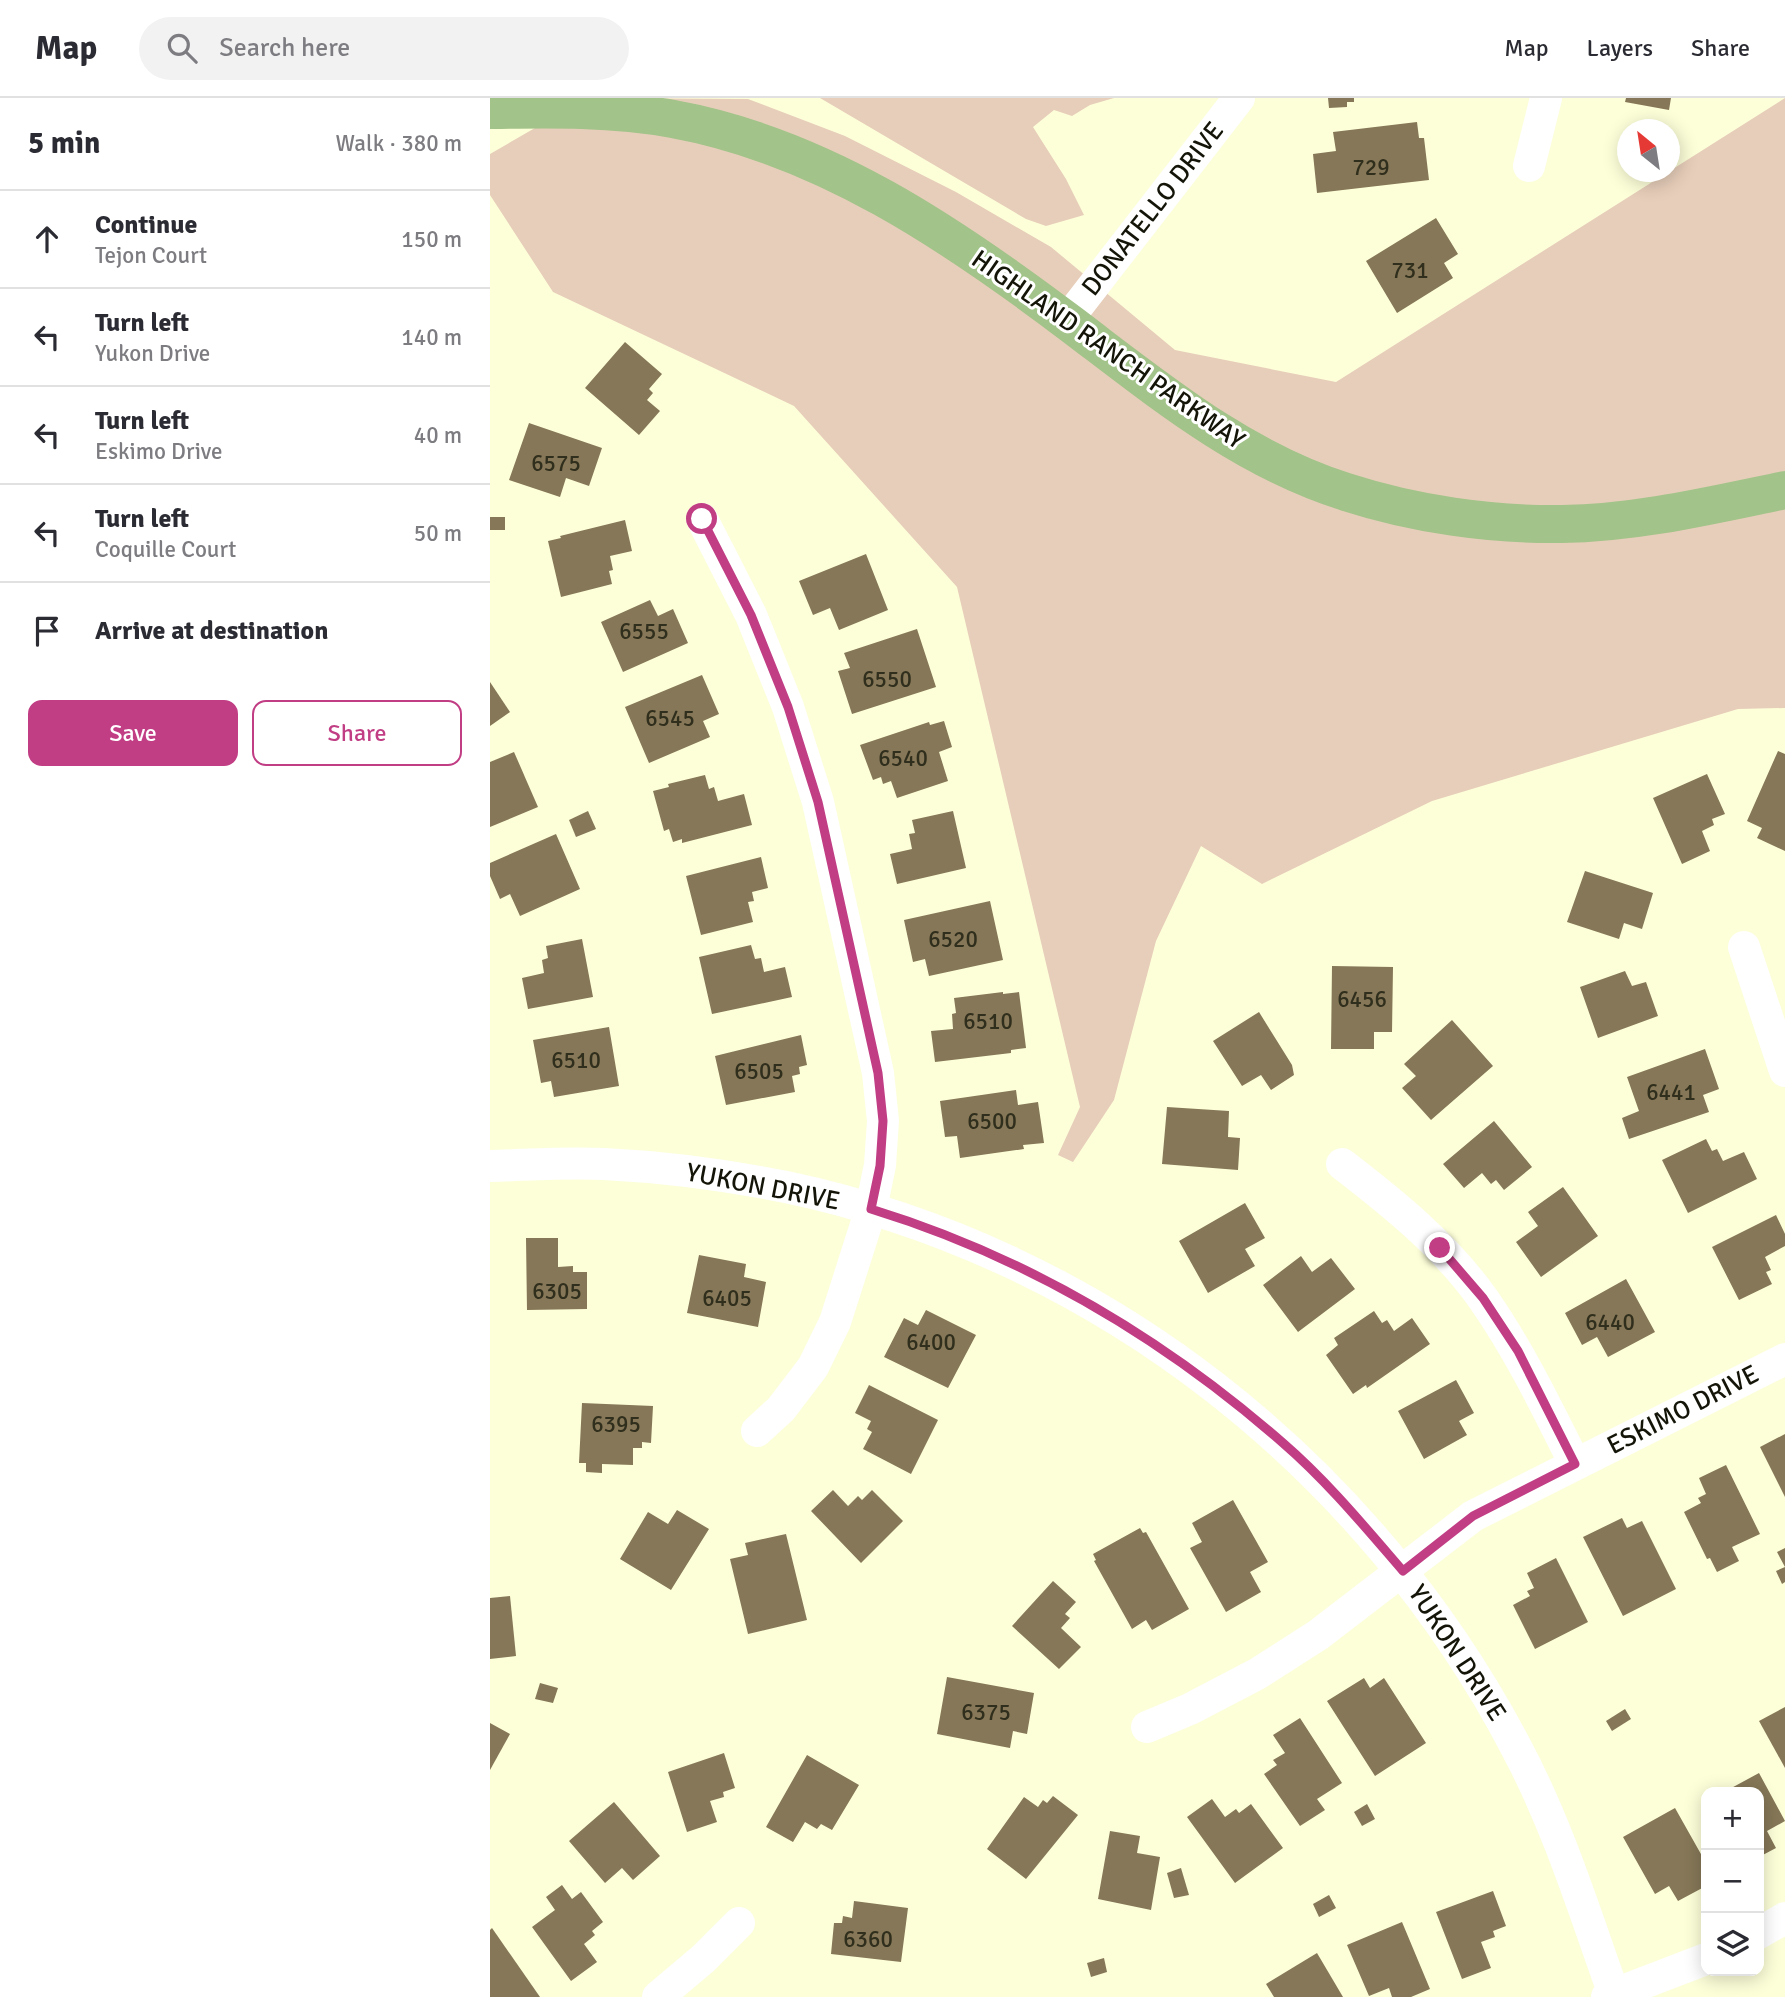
<!DOCTYPE html>
<meta charset="utf-8">
<style>
:root{--surface:#fff;--page:#f2f2f3;--text:#2b2b33;--muted:#7c7c81;--line:#e1e1e2;--accent:#c13e85}
body{margin:0;font-family:Signika,sans-serif;background:var(--page);color:var(--text)}
.controls{position:absolute;right:21px;bottom:21px;display:grid;overflow:hidden;border-radius:14px;box-shadow:0 4px 18px #0003}
.controls button{width:63px;height:63px;display:grid;place-items:center;padding:0;border:0;border-bottom:2px solid var(--line);background:var(--surface);color:var(--text);font:35px sans-serif}
.compass{position:absolute;left:1127px;top:21px;width:63px;height:63px;border-radius:50%;background:var(--surface);box-shadow:0 4px 18px #0003;rotate:330deg}
.stop{position:absolute;width:21px;height:21px;margin:-16px;border:5px solid #c13e85;border-radius:50%;background:#fff}
.stop.end{background:#c13e85;border-color:#fff;box-shadow:0 2px 7px #0008}
.list{margin:0;padding:0;list-style:none}
h2{display:flex;justify-content:space-between;align-items:center;height:91px;margin:0;padding:0 28px;font-size:30px}
h2 small{font-size:23px;font-weight:400;color:var(--muted)}
.list li{display:grid;grid-template-columns:46px 1fr auto;gap:21px;align-items:center;box-sizing:border-box;height:98px;padding:0 28px;border-top:2px solid var(--line)}
.list b{display:block;font-size:26px;white-space:nowrap}
.list p{margin:0;font-size:23px;white-space:nowrap;color:var(--muted)}
.list em{font-size:23px;font-style:normal;color:var(--muted)}
.actions{display:flex;gap:14px;padding:21px 28px}
.actions a{flex:1;padding:16px 0;border:2px solid var(--accent);border-radius:14px;text-align:center;font-size:24px;color:var(--accent)}
.actions .main{background:var(--accent);color:#fff}
.icon{flex:none;width:38px;height:38px;fill:none;stroke:currentColor;stroke-width:2;stroke-linecap:round;stroke-linejoin:round}
.map{position:relative;flex:none;width:1295px;height:1899px;overflow:hidden}
header{display:flex;align-items:center;gap:42px;box-sizing:border-box;height:98px;padding:0 35px;background:var(--surface);border-bottom:2px solid var(--line)}
header strong{font-size:33px}
nav{display:flex;gap:38px;margin-inline-start:auto;font-size:24px}
.search{width:490px;height:63px;background:var(--page);display:flex;align-items:center;gap:18px;box-sizing:border-box;padding:0 24px;border-radius:38px;color:var(--muted);font-size:26px}
main{display:flex}
aside{flex:1;background:var(--surface)}
.map>svg:first-child{display:block}
</style>
<header>
<strong>Map</strong>
<div class="search"><svg class="icon" aria-label="search" viewBox="0 0 24 24"><circle cx="10" cy="10" r="6"/><path d="M15 15l6 6"/></svg>Search here</div>
<nav><a>Map</a><a>Layers</a><a>Share</a></nav>
</header>
<main>
<aside>
<h2>5 min<small>Walk · 380 m</small></h2>
<ul class="list">
<li><svg class="icon" aria-label="ahead" viewBox="0 0 24 24"><path d="M12 20V5M6 11l6-6 6 6"/></svg><div><b>Continue</b><p>Tejon Court</p></div><em>150 m</em></li>
<li><svg class="icon" aria-label="left" viewBox="0 0 24 24"><path d="M17 20v-9H6M10 6l-5 5 5 5"/></svg><div><b>Turn left</b><p>Yukon Drive</p></div><em>140 m</em></li>
<li><svg class="icon" aria-label="left" viewBox="0 0 24 24"><path d="M17 20v-9H6M10 6l-5 5 5 5"/></svg><div><b>Turn left</b><p>Eskimo Drive</p></div><em>40 m</em></li>
<li><svg class="icon" aria-label="left" viewBox="0 0 24 24"><path d="M17 20v-9H6M10 6l-5 5 5 5"/></svg><div><b>Turn left</b><p>Coquille Court</p></div><em>50 m</em></li>
<li><svg class="icon" aria-label="arrive" viewBox="0 0 24 24"><path d="M6 21V4h12l-3 4 3 4H6"/></svg><div><b>Arrive at destination</b></div></li>
</ul>
<div class="actions"><a class="main">Save</a><a>Share</a></div>
</aside>
<div class="map">
<svg width="1295" height="1899" viewBox="0 0 1295 1899">
<rect width="100%" height="100%" fill="#fdffd9"/>
<g fill="#e7ceba">
<path d="M97,0L258,1L355,38L466,94L561,149L685,252L846,284L1295,0V610L1248,611L942,703L772,786L711,748L666,843L624,1002L583,1064L568,1057L590,1009L467,489L304,308L63,194L0,97V56Z"/>
<path d="M330,0H624L600,7L582,18L564,12L543,29L576,81L594,117L556,128L536,121Z"/>
</g>
<g fill="#857757">
<path d="M838,0H864V4H857V9L839,10Z"/>
<path d="M1136,0H1181L1179,12L1135,4Z"/>
<path d="M927,24L929,40H934L939,82L827,95L823,56L846,53L843,34Z"/>
<path d="M946,120L968,156L954,165L963,180L907,215L876,163Z"/>
<path d="M135,244L172,276L159,291L163,295L157,302L170,313L149,337L95,290Z"/>
<path d="M39,325L112,350L99,388L76,380L70,399L19,382Z"/>
<rect x="0" y="419" width="15" height="13"/>
<path d="M135,422L142,453L120,458L123,472L119,473L122,486L71,499L58,443L71,440L70,438Z"/>
<path d="M376,456L398,512L349,532L340,510L323,517L309,483Z"/>
<path d="M160,502L168,518L183,511L198,545L133,574L111,524Z"/>
<path d="M427,531L446,589L362,616L348,573L360,570L354,555Z"/>
<path d="M212,577L229,616L213,623L220,639L159,665L135,609Z"/>
<path d="M0,584L20,614L0,628Z"/>
<path d="M454,623L462,649L449,654L458,683L407,700L401,683L393,686L391,679L383,682L370,647L439,624L440,627Z"/>
<path d="M1288,653L1295,656V753L1267,740L1272,730L1257,723Z"/>
<path d="M24,654L48,709L0,729V664Z"/>
<path d="M1217,676L1235,716L1222,721L1224,727L1212,733L1220,753L1192,766L1163,700Z"/>
<path d="M215,677L219,691L224,689L228,703L254,696L262,727L192,745V741L183,744L179,731L174,733L163,693L179,689L178,686Z"/>
<path d="M98,713L106,731L86,739L79,722Z"/>
<path d="M463,713L476,770L407,786L400,756L422,751L419,736L425,735L422,722Z"/>
<path d="M66,736L90,791L30,818L20,796L10,801L0,778V765Z"/>
<path d="M271,759L278,790L262,794L264,803L258,804L263,824L211,837L196,778Z"/>
<path d="M1095,773L1163,795L1152,831L1134,825L1129,841L1077,824Z"/>
<path d="M500,803L513,862L439,878L435,861L423,864L414,822Z"/>
<path d="M92,841L103,899L38,911L32,880L54,875L52,862L58,860L56,848Z"/>
<path d="M261,847L265,861L271,860L274,874L295,869L302,899L222,916L209,859Z"/>
<path d="M842,868L903,869L902,934H884V951H841Z"/>
<path d="M1135,873L1142,888L1156,884L1168,918L1108,940L1090,889Z"/>
<path d="M513,894V896L529,894L536,950L521,952V955L445,964L441,933L463,931L462,916L466,915L464,900Z"/>
<path d="M769,914L802,967L804,977L781,992L771,977L752,988L723,943Z"/>
<path d="M962,922L1003,968L941,1022L912,990L926,978L914,966Z"/>
<path d="M119,929L129,988L64,999L61,983L51,985L43,942Z"/>
<path d="M311,937L317,967L309,969L310,976L302,978L305,994L236,1007L225,958Z"/>
<path d="M1215,951L1229,991L1213,997L1219,1014L1139,1041L1132,1020L1149,1013L1137,979Z"/>
<path d="M526,992L528,1007L548,1004L554,1045L533,1047L534,1051L470,1060L467,1038L455,1039L450,1003Z"/>
<path d="M677,1009L739,1013L738,1039L750,1040L748,1072L672,1066Z"/>
<path d="M1004,1023L1042,1069L1014,1092L1006,1082L1001,1086L992,1075L974,1090L953,1066Z"/>
<path d="M1216,1041L1222,1053L1227,1051L1233,1063L1254,1054L1267,1081L1198,1115L1172,1062Z"/>
<path d="M1073,1089L1108,1138L1051,1179L1026,1144L1048,1128L1038,1114Z"/>
<path d="M755,1105L775,1140L755,1151L765,1168L718,1195L689,1143Z"/>
<path d="M1286,1117L1295,1136V1148L1275,1159L1281,1172L1276,1174L1282,1186L1249,1202L1222,1149Z"/>
<path d="M36,1140H68V1169L83,1168V1174H97V1211L37,1212Z"/>
<path d="M209,1157L256,1166L254,1179L276,1184L268,1229L197,1215Z"/>
<path d="M811,1158L822,1174L841,1160L865,1191L808,1234L773,1187Z"/>
<path d="M1136,1181L1165,1234L1118,1259L1107,1239L1092,1247L1075,1215Z"/>
<path d="M436,1212L486,1237L458,1290L394,1259L414,1220L428,1227Z"/>
<path d="M884,1213L892,1225L897,1222L904,1233L922,1220L940,1246L877,1290L876,1287L863,1296L836,1257L848,1247L844,1240Z"/>
<path d="M966,1282L984,1315L969,1323L977,1337L934,1361L908,1313Z"/>
<path d="M379,1287L448,1322L421,1376L373,1351L382,1334L377,1331L381,1323L365,1315Z"/>
<path d="M92,1305L163,1308L161,1345L152,1344V1350H143V1367L112,1366V1375L96,1374V1365H89Z"/>
<path d="M1295,1336V1399L1270,1349Z"/>
<path d="M1236,1367L1270,1436L1242,1449L1249,1463L1227,1474L1220,1460L1217,1461L1194,1414L1211,1405L1208,1400L1216,1396L1209,1380Z"/>
<path d="M343,1392L358,1408L368,1398L372,1402L382,1392L413,1423L371,1465L321,1413Z"/>
<path d="M743,1402L778,1464L760,1474L771,1494L736,1514L700,1450L712,1444L702,1425Z"/>
<path d="M187,1412L219,1431L181,1492L130,1461L158,1414L178,1426Z"/>
<path d="M1132,1420L1137,1430L1152,1423L1186,1491L1133,1518L1093,1439Z"/>
<path d="M650,1430L653,1435L656,1434L699,1511L662,1532L656,1522L642,1531L604,1463L606,1462L603,1456Z"/>
<path d="M296,1436L317,1522L258,1536L240,1461L258,1457L255,1445Z"/>
<path d="M1295,1450V1484L1292,1486L1286,1473L1295,1469L1287,1454Z"/>
<path d="M1066,1460L1098,1524L1045,1551L1023,1507L1040,1498L1037,1493L1044,1490L1037,1475Z"/>
<path d="M563,1483L586,1504L575,1516L580,1520L571,1530L591,1549L569,1571L522,1528Z"/>
<path d="M20,1498L26,1558L0,1561V1500Z"/>
<path d="M457,1579L544,1595L537,1636L523,1633L520,1650L447,1636Z"/>
<path d="M874,1580L880,1590L894,1580L936,1645L885,1678L837,1603Z"/>
<path d="M50,1585L68,1590L63,1605L45,1601Z"/>
<path d="M1295,1609V1670L1269,1623Z"/>
<path d="M1135,1611L1141,1621L1122,1633L1116,1623Z"/>
<path d="M810,1620L852,1685L827,1701L835,1712L810,1728L774,1676L787,1667L783,1662L795,1655L783,1637Z"/>
<path d="M0,1625L20,1636L0,1672Z"/>
<path d="M234,1655L245,1690L233,1694L234,1699L220,1703L227,1724L197,1734L178,1674Z"/>
<path d="M317,1657L369,1687L342,1732L331,1726L327,1731L315,1724L303,1744L276,1729Z"/>
<path d="M1269,1675L1295,1723L1277,1733L1286,1750L1269,1759V1694H1234Z"/>
<path d="M563,1698L588,1717L536,1781L497,1751L534,1699L548,1709L553,1702L557,1705Z"/>
<path d="M722,1701L735,1719L746,1711L749,1715L761,1706L793,1750L745,1785L697,1719Z"/>
<path d="M124,1704L170,1758L143,1782L132,1770L115,1785L79,1743Z"/>
<path d="M877,1706L885,1721L872,1728L864,1714Z"/>
<path d="M1185,1710L1216,1765V1788L1188,1803L1179,1788L1165,1796L1133,1739Z"/>
<path d="M620,1733L650,1738L647,1755L670,1759L661,1812L608,1801Z"/>
<path d="M691,1770L699,1797L684,1800L677,1775Z"/>
<path d="M72,1787L82,1801L91,1794L113,1824L102,1833L105,1837L94,1846L107,1864L81,1883L42,1829L65,1812L56,1799Z"/>
<path d="M1003,1793L1016,1828L1003,1833L1005,1839L991,1844L1001,1870L972,1881L946,1814Z"/>
<path d="M839,1797L846,1810L829,1819L823,1806Z"/>
<path d="M364,1803L418,1810L411,1864L341,1856L344,1825H352L353,1818L362,1820Z"/>
<path d="M912,1824L940,1891L921,1899H902L899,1890L879,1898L857,1847Z"/>
<path d="M2,1830L50,1899H0V1832Z"/>
<path d="M827,1855L853,1899H784L776,1886Z"/>
<path d="M614,1860L617,1874L601,1879L597,1865Z"/>
</g>
<g fill="none" stroke-linecap="round" stroke-linejoin="round">
<g stroke="#fff" stroke-width="32">
<path d="M1039,68L1056,0"/>
<path d="M577,222L749,0"/>
<path d="M212,421L261,517L298,609L328,704L388,975L393,1023L390,1067L381,1111L345,1224L323,1269L291,1311L267,1333"/>
<path d="M1254,849L1295,973"/>
<path d="M852,1066C904,1106 956,1148 994,1202C1030,1254 1057,1310 1085,1366"/>
<path d="M0,1068C38,1067 76,1064 114,1066C175,1069 236,1077 296,1089C610,1155 879,1368 1027,1651C1069,1730 1095,1816 1125,1899"/>
<path d="M657,1629L700,1611L767,1576L828,1537L983,1418L1295,1261"/>
<path d="M1269,1835L1295,1820"/>
<path d="M168,1899L213,1861L249,1825"/>
<path d="M1117,1899L1216,1861"/>
</g>
<path stroke="#a2c389" stroke-width="38" d="M0,12C61,11 123,10 183,21C332,48 462,136 581,226C667,291 751,361 856,394C924,416 1001,427 1072,426C1147,425 1222,407 1295,392"/>
</g>
<g fill="none" stroke-linecap="round" stroke-linejoin="round">
<path stroke="#c13e85" stroke-width="9" d="M212,421L261,517L298,609L328,704L388,975L393,1023L390,1068L381,1111C534,1158 673,1240 793,1345C837,1383 875,1429 913,1473L983,1418L1085,1366L1028,1253L993,1200L950,1150"/>
</g>
<g text-anchor="middle" dominant-baseline="central" stroke-width="6" stroke-linejoin="round" paint-order="stroke">
<g font-size="23" fill="#302e1c">
<text x="881" y="69">729</text>
<text x="920" y="172">731</text>
<text x="66" y="365">6575</text>
<text x="154" y="533">6555</text>
<text x="397" y="581">6550</text>
<text x="180" y="620">6545</text>
<text x="413" y="660">6540</text>
<text x="463" y="841">6520</text>
<text x="872" y="901">6456</text>
<text x="498" y="923">6510</text>
<text x="86" y="962">6510</text>
<text x="269" y="973">6505</text>
<text x="1181" y="994">6441</text>
<text x="502" y="1023">6500</text>
<text x="67" y="1193">6305</text>
<text x="237" y="1200">6405</text>
<text x="1120" y="1224">6440</text>
<text x="441" y="1244">6400</text>
<text x="126" y="1326">6395</text>
<text x="496" y="1614">6375</text>
<text x="378" y="1841">6360</text>
</g>
<g font-size="26" fill="#141508" stroke="#fff">
<text transform="translate(663 111) rotate(-52)">DONATELLO DRIVE</text>
<text transform="translate(618 252) rotate(35)">HIGHLAND RANCH PARKWAY</text>
<text transform="translate(273 1089) rotate(11)">YUKON DRIVE</text>
<text transform="translate(1193 1312) rotate(-27)">ESKIMO DRIVE</text>
<text transform="translate(967 1555) rotate(57)">YUKON DRIVE</text>
</g>
</g>
</svg>
<div class="controls">
<button>+</button>
<button>−</button>
<button><svg class="icon" aria-label="layers" viewBox="0 0 24 24"><path d="M12 4l9 5-9 5-9-5zM3 14l9 5 9-5"/></svg></button>
</div>
<svg class="compass" viewBox="-18 -18 36 36"><path d="M0-13l5 13h-10z" fill="#e53935"/><path d="M0 13l5-13h-10z" fill="#7c7c81"/></svg>
<div class="stop" style="left:212px;top:421px"></div>
<div class="stop end" style="left:950px;top:1150px"></div>
</div>
</main>
